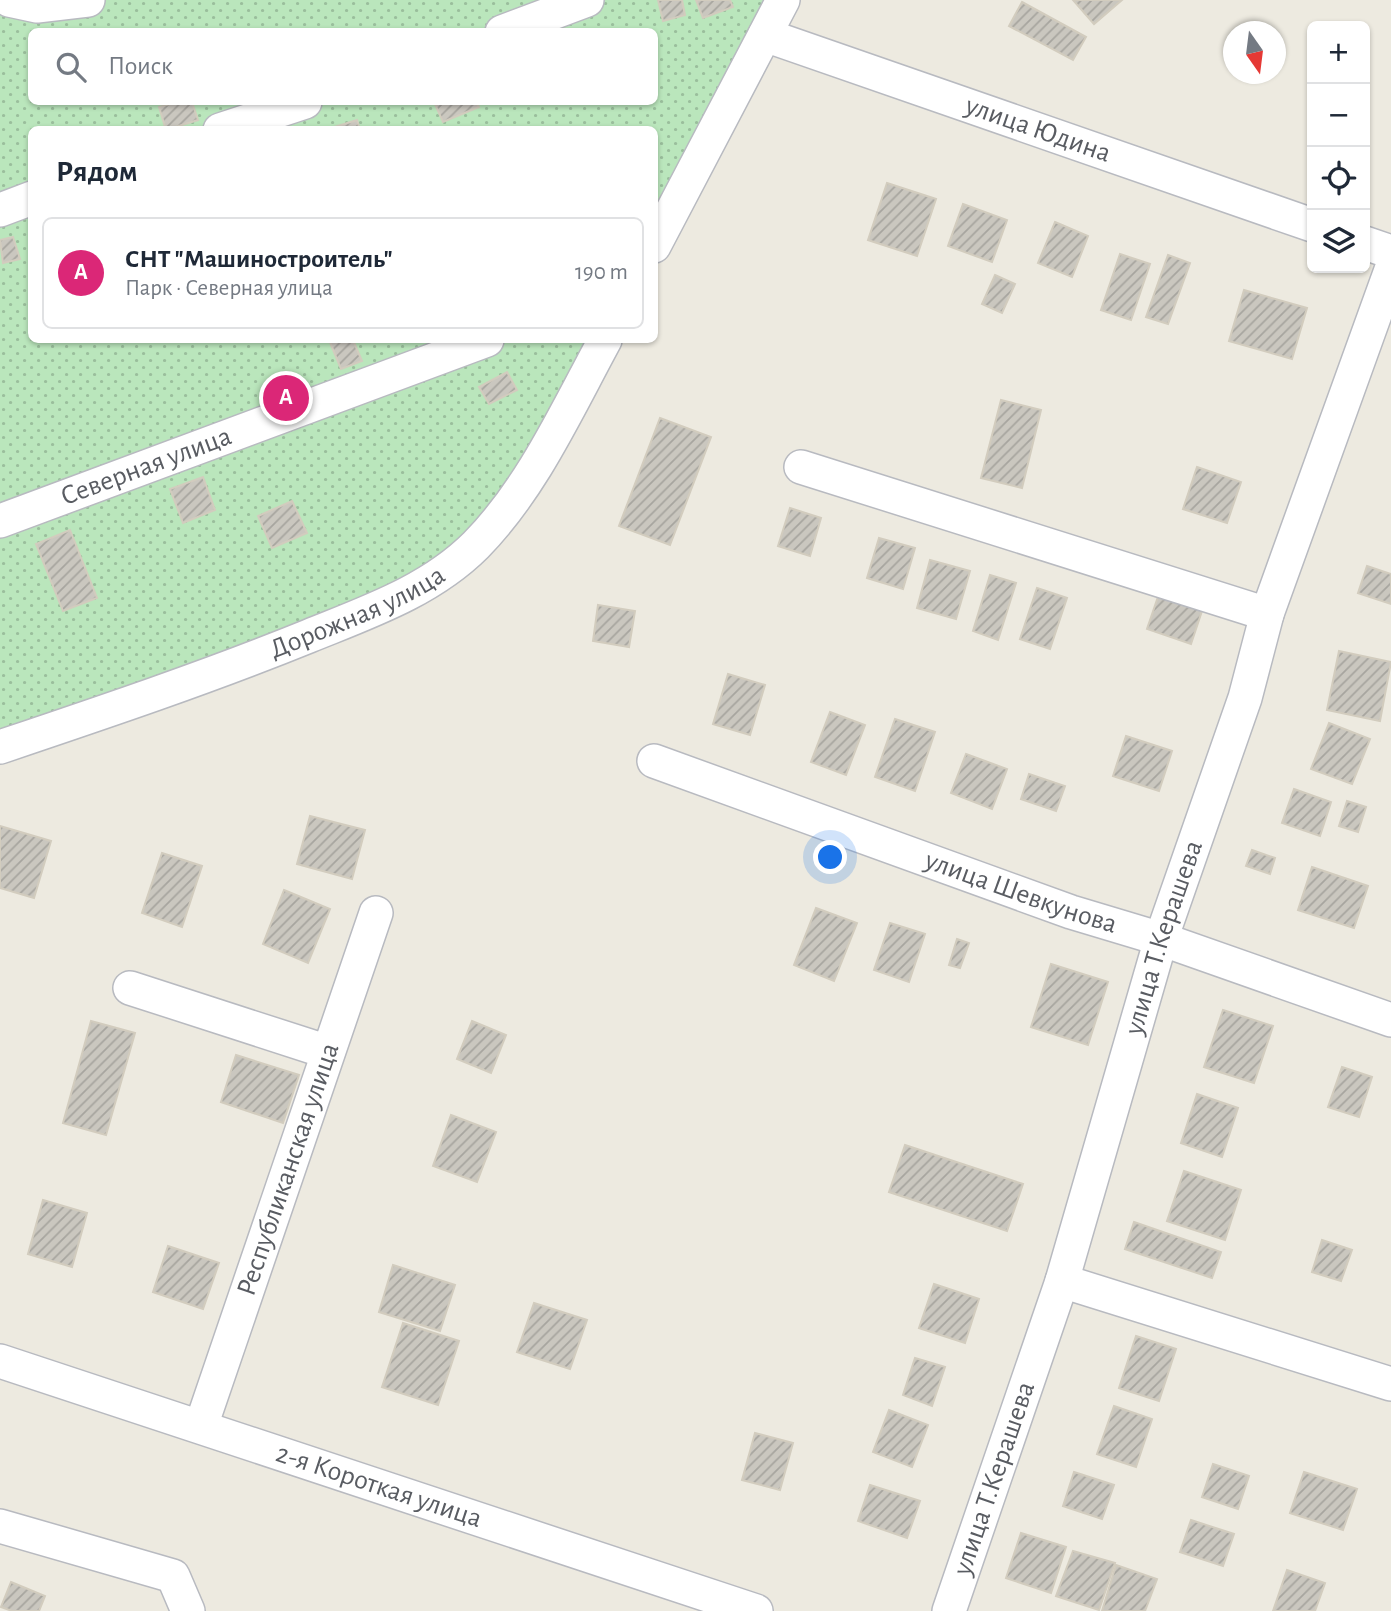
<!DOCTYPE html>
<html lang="ru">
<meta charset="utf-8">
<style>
:root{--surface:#fff;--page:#f6f6f7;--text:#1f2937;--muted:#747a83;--line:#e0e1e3;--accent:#db2777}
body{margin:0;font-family:"Alegreya Sans",sans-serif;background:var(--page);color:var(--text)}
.controls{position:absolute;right:21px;top:21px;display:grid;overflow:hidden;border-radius:10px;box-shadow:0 2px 5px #0004}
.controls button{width:63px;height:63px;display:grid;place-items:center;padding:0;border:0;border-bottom:2px solid var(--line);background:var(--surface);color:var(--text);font:35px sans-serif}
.compass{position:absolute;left:1223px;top:21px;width:63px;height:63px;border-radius:50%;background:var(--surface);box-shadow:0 2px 5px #0004;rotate:166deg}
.you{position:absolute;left:831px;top:858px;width:24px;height:24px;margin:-18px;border:5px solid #fff;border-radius:50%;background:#1a73e8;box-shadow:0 0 0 10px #1a73e833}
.badge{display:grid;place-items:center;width:46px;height:46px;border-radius:50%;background:var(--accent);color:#fff;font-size:23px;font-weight:700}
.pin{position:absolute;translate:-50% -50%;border:4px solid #fff;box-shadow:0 2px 7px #0006}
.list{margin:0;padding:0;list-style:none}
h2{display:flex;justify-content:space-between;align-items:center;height:91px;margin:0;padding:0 28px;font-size:30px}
h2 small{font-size:23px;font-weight:400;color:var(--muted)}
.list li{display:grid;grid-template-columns:46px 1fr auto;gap:21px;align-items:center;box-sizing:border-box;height:112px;margin:0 14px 14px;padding:0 14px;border:2px solid var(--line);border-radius:10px}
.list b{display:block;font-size:26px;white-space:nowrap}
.list p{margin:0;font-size:23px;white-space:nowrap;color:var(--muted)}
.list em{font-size:23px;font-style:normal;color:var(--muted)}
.icon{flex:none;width:38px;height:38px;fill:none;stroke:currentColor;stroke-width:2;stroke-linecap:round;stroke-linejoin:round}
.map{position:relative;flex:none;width:1391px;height:1611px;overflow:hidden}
.search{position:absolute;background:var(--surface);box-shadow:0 2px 5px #0004;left:28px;top:28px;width:630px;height:77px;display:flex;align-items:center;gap:18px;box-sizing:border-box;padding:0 24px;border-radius:10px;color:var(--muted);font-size:26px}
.panel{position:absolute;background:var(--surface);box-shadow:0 2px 5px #0004;left:28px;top:126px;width:630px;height:217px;border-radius:10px}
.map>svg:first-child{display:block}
</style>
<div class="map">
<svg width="1391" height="1611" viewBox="0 0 1391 1611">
<defs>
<pattern id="garden-dots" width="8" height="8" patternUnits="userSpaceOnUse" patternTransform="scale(1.75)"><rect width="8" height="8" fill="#bae6bc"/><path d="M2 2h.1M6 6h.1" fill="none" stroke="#9abe9c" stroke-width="1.8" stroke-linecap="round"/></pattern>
<pattern id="building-hatch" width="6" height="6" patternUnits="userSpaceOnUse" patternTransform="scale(1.75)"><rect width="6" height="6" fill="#cac7bf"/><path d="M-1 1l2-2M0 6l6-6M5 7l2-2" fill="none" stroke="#a7a59f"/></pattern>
</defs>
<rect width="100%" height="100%" fill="#edeae0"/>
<path fill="url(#garden-dots)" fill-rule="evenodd" d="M0,0H783L655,246L654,130H32V340H605L452,567L0,747ZM32,32H654V102H32Z"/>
<g fill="url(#building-hatch)" stroke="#d2ccbe" stroke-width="2">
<path d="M658,0H682L685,15L663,21Z"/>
<path d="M696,0H730L733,7L703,18Z"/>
<path d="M1073,0H1122L1094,24Z"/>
<path d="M1022,2L1086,37L1073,60L1009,26Z"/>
<path d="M177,102H192L198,120L166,130L159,107Z"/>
<path d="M434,102H476L479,107L443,122Z"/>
<path d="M357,120L360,130H331V128Z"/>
<path d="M887,183L936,199L917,256L868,240Z"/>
<path d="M963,204L1007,220L992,262L948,246Z"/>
<path d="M1055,222L1088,236L1072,277L1038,263Z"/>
<path d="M13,237L20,259L3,263L0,240Z"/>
<path d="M1120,254L1150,264L1131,320L1101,310Z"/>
<path d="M1168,255L1190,263L1168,324L1146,317Z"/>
<path d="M995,275L1015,284L1002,313L982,304Z"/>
<path d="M1244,290L1307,308L1292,359L1229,341Z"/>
<path d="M329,340H353L362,361L341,369Z"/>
<path d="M507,372L517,390L489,404L479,387Z"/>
<path d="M1001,400L1041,410L1022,488L981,478Z"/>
<path d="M660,418L711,437L670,545L619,526Z"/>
<path d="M1197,467L1241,482L1227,523L1183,509Z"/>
<path d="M203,477L215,510L183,523L170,489Z"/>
<path d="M292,501L307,533L272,548L258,516Z"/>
<path d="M790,508L821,518L810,556L778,546Z"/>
<path d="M70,530L97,598L63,611L36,544Z"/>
<path d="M879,538L915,548L903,589L867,578Z"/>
<path d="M930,560L970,571L956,619L917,608Z"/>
<path d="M1367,566L1391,574V604L1358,593Z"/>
<path d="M990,575L1016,583L998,640L973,631Z"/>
<path d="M1037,588L1067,598L1050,649L1020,639Z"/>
<path d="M1161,588L1205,602L1191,644L1147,629Z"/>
<path d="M598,605L635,611L629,647L593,641Z"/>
<path d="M1339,651L1391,662L1380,721L1327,710Z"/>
<path d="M728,674L765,685L750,735L713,724Z"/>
<path d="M830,712L865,725L846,775L811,762Z"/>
<path d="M895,719L935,732L915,791L875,777Z"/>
<path d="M1329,723L1370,739L1352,784L1311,769Z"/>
<path d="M1126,736L1172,751L1159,791L1113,776Z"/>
<path d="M966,754L1007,769L992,809L951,793Z"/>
<path d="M1029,774L1065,786L1056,811L1021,799Z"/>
<path d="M1294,789L1331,802L1320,836L1282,823Z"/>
<path d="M1347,801L1366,807L1358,832L1339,826Z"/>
<path d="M310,816L365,830L352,879L297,864Z"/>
<path d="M0,826L51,841L34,898L0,888Z"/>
<path d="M1252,850L1275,858L1270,874L1246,866Z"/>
<path d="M162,853L202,866L182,927L142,913Z"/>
<path d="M1312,867L1368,886L1354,928L1298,910Z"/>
<path d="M284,890L330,909L308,963L263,944Z"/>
<path d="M816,908L857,923L834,981L794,965Z"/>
<path d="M890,923L925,934L909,982L874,970Z"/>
<path d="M957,939L969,943L960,968L949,965Z"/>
<path d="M1051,964L1108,982L1088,1045L1031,1027Z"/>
<path d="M1223,1010L1273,1026L1254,1083L1204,1067Z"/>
<path d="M91,1021L135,1033L106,1135L63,1123Z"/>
<path d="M472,1021L506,1035L491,1073L457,1059Z"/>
<path d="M236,1055L299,1075L283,1123L221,1102Z"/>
<path d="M1342,1067L1372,1077L1359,1117L1328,1107Z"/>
<path d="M1197,1094L1238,1108L1222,1157L1181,1143Z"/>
<path d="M451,1115L496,1132L477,1182L433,1166Z"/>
<path d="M905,1145L1023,1184L1007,1231L889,1192Z"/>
<path d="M1184,1171L1241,1190L1225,1240L1167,1221Z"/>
<path d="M43,1200L87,1213L72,1267L28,1254Z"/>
<path d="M1134,1222L1221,1252L1212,1278L1125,1249Z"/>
<path d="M1322,1240L1352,1250L1341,1281L1312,1272Z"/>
<path d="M168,1246L219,1263L203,1309L153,1292Z"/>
<path d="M393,1265L455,1285L440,1331L379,1312Z"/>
<path d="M934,1284L979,1299L965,1343L919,1328Z"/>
<path d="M534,1303L587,1320L570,1369L517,1352Z"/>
<path d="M403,1323L459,1341L438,1405L382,1387Z"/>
<path d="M1136,1336L1176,1349L1159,1401L1119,1388Z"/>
<path d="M915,1358L945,1367L932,1406L903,1395Z"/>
<path d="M1114,1406L1152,1419L1136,1467L1097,1454Z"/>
<path d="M889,1410L928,1425L912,1467L873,1452Z"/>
<path d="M755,1433L793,1443L780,1490L742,1480Z"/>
<path d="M1213,1464L1249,1476L1238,1509L1202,1497Z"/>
<path d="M1074,1472L1114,1485L1102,1519L1063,1506Z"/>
<path d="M1304,1472L1357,1489L1343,1530L1290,1513Z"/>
<path d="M870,1485L920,1501L907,1538L858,1521Z"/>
<path d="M1191,1520L1234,1534L1223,1566L1180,1552Z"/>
<path d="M1021,1533L1066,1547L1051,1593L1006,1578Z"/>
<path d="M1073,1551L1115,1563L1099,1610L1056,1596Z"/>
<path d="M1116,1565L1157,1579L1145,1611H1102Z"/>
<path d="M1287,1570L1325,1583L1315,1611H1273Z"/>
<path d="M11,1582L45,1596L39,1611H12L1,1607Z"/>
</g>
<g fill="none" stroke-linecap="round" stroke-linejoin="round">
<g stroke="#b8bac0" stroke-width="36">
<g id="minor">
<path d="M9,0L37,6L88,0"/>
<path d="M502,32L587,0"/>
<path id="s1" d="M765,35L1312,225"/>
<path d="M220,130L305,102"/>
<path d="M0,210L32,198"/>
<path d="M1365,243L1391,252"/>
<path d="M654,246L783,0"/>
<path d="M801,467L1267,614"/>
<path id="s2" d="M0,521L487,340"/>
<path id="s3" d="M0,747C104,712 208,677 309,636C368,612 430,591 476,545C532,488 567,410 605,340"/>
<path id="s4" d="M654,761L1071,912L1161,939L1391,1020"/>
<path d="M130,988L328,1052"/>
<path d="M1062,1281L1391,1384"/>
<path id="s5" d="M0,1361L756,1611"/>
<path id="s6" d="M201,1426L376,913"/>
<path d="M0,1526L173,1576L188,1611"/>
<path id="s7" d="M949,1611L1062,1281L1161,939L1245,698L1267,614L1391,270"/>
</g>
</g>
<use href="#minor" stroke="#fff" stroke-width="33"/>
</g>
<g text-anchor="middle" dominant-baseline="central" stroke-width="5" stroke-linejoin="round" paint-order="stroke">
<g font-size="28" fill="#595c62" stroke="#fff">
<text stroke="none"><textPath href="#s1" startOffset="289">улица Юдина</textPath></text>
<text stroke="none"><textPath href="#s2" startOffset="156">Северная улица</textPath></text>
<text stroke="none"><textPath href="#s3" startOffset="382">Дорожная улица</textPath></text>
<text stroke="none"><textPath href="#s4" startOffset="390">улица Шевкунова</textPath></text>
<text stroke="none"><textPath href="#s7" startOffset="707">улица Т.Керашева</textPath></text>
<text stroke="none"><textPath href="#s6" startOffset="271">Республиканская улица</textPath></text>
<text stroke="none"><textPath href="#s7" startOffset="140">улица Т.Керашева</textPath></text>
<text stroke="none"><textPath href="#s5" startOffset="399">2-я Короткая улица</textPath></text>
</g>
</g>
</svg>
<div class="controls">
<button>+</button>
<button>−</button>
<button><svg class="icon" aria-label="locate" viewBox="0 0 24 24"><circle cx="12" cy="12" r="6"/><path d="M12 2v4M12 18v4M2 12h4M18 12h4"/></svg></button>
<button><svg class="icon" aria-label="layers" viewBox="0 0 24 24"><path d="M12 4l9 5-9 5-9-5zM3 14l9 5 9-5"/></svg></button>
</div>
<svg class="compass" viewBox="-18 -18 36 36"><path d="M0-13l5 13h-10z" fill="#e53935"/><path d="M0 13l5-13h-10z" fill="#747a83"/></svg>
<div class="you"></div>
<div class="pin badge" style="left:286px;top:398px">A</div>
<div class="search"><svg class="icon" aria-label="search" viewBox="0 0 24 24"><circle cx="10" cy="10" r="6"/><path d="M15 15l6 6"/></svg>Поиск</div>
<section class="panel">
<h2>Рядом<small></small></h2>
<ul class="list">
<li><span class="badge">A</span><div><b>СНТ &quot;Машиностроитель&quot;</b><p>Парк · Северная улица</p></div><em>190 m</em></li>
</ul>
</section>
</div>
